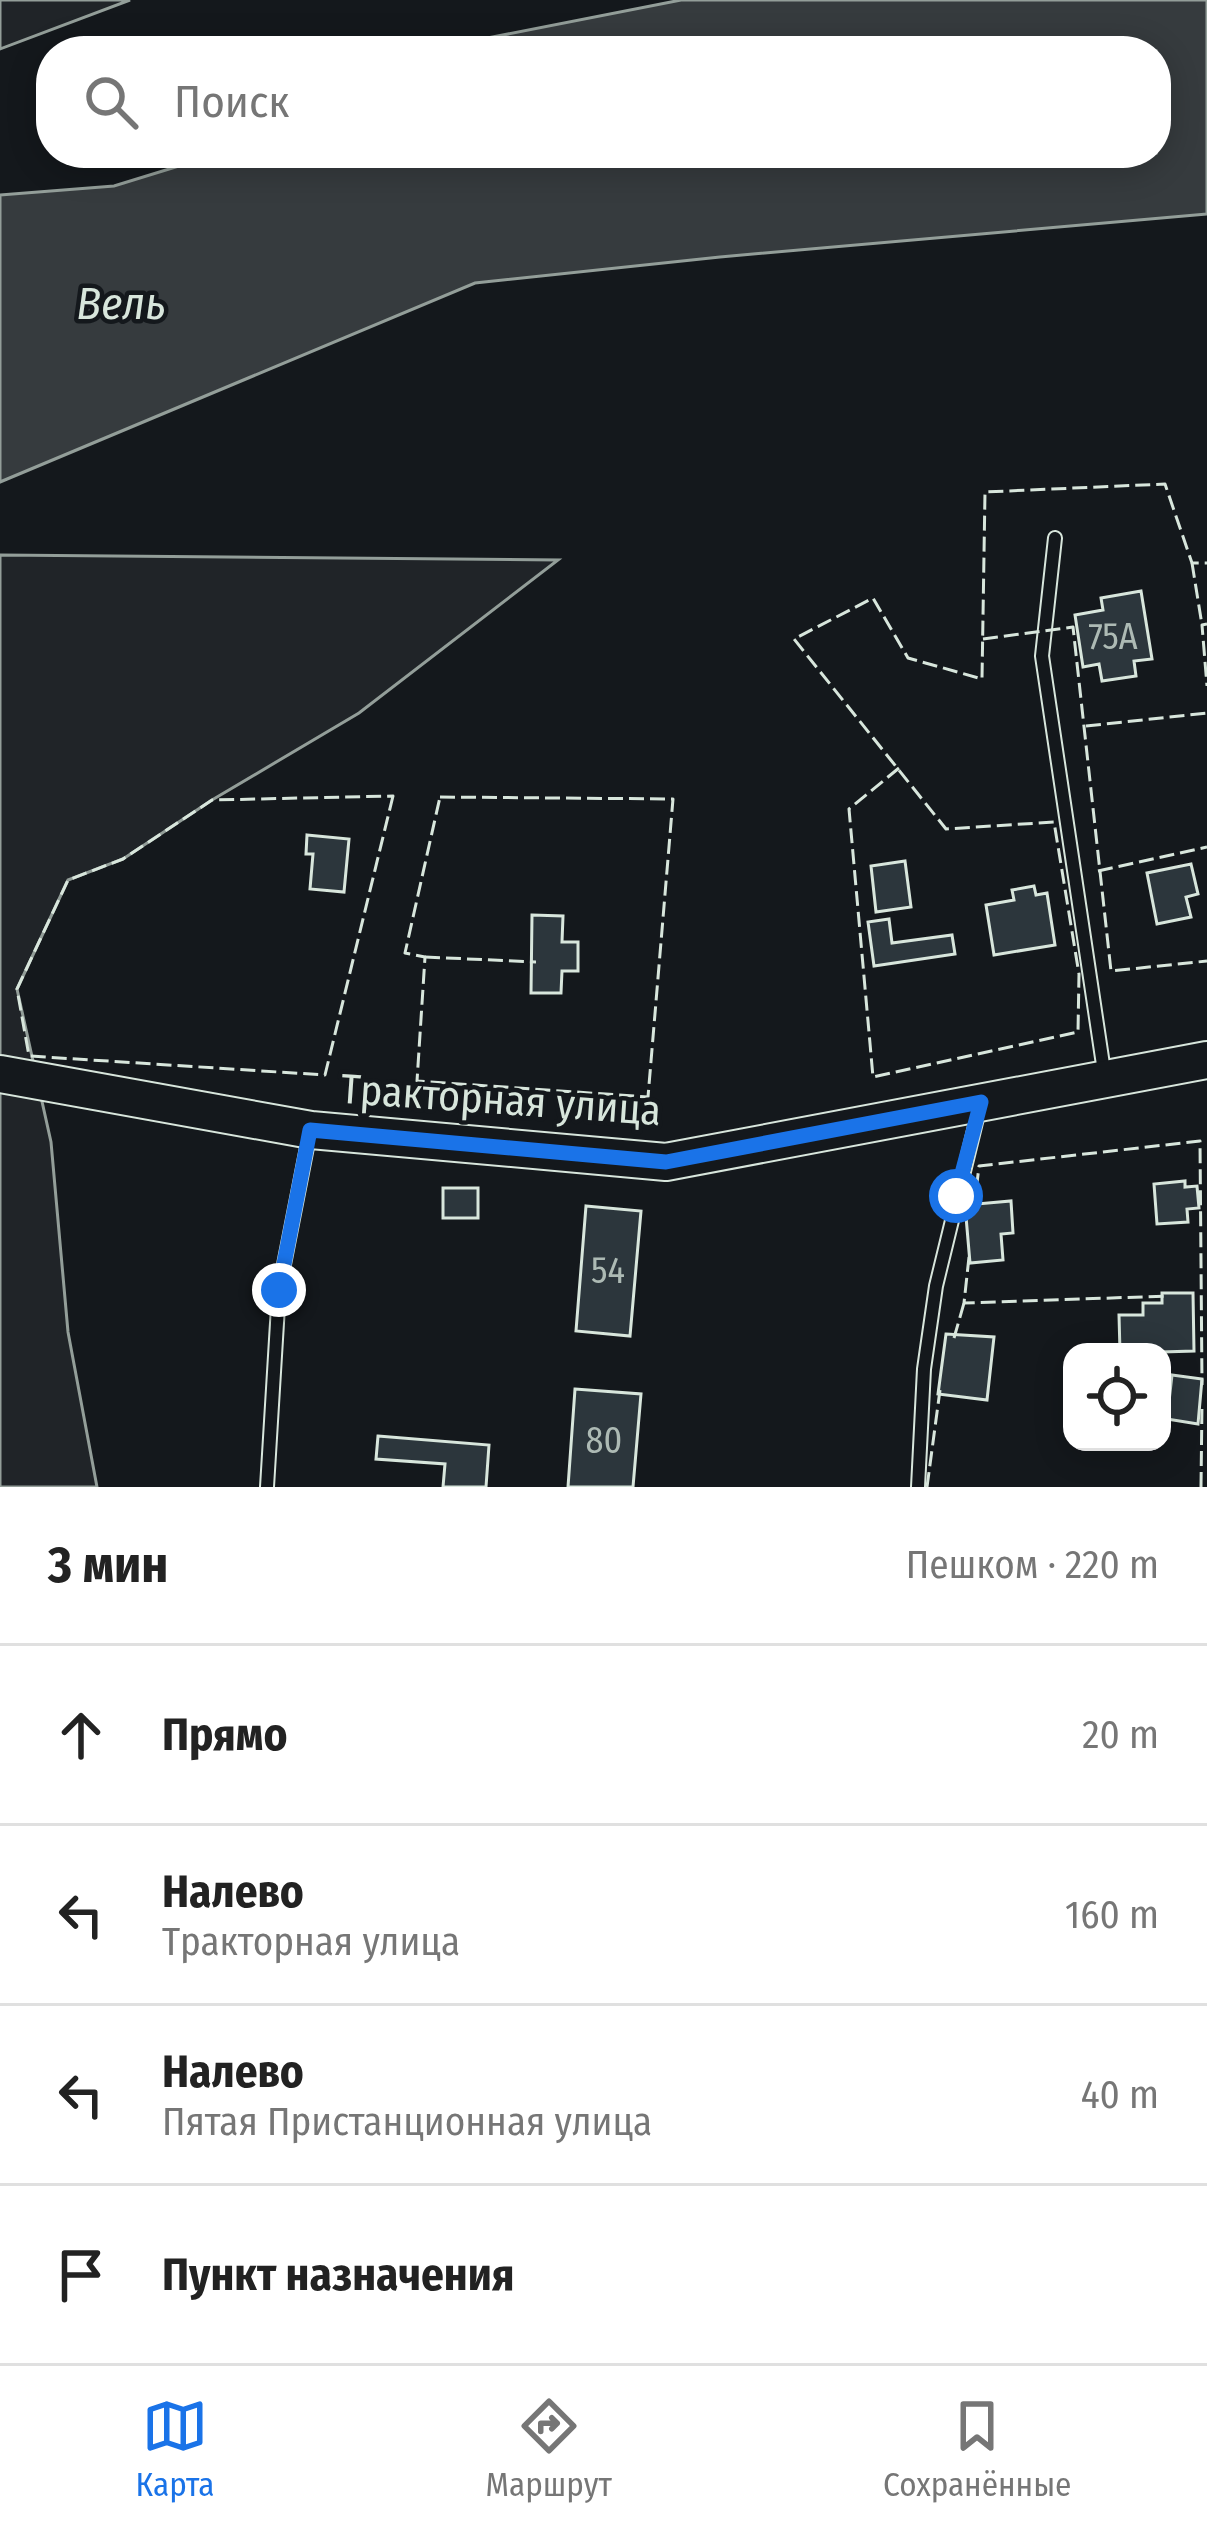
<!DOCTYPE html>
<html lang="ru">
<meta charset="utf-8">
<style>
:root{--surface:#fff;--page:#f6f6f6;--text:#222;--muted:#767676;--line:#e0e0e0;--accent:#1a73e8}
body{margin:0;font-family:"Fira Sans Condensed",sans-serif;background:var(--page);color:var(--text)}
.controls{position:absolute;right:36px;bottom:36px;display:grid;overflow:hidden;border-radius:24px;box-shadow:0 6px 30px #0003}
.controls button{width:108px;height:108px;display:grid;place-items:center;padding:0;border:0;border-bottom:3px solid var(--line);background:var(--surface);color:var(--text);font:60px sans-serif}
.stop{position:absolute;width:36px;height:36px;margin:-27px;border:9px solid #1a73e8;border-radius:50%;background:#fff}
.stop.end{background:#1a73e8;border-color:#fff;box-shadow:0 3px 12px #0008}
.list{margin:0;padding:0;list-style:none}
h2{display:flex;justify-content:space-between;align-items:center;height:156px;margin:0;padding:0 48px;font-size:51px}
h2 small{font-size:39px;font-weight:400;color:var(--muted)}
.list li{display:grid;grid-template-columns:78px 1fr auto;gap:36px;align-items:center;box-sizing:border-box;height:180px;padding:0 48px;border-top:3px solid var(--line)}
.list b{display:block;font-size:45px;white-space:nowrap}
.list p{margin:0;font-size:39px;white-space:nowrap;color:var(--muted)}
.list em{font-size:39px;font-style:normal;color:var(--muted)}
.icon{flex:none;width:66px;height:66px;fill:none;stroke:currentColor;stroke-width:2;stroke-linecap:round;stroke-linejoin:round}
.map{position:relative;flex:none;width:1207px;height:1487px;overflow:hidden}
.search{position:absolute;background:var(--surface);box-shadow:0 6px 30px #0003;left:36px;right:36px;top:36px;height:132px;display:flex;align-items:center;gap:30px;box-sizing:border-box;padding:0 42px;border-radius:48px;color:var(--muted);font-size:45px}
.sheet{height:876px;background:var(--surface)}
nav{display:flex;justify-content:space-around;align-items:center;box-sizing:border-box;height:168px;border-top:3px solid var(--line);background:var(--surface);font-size:33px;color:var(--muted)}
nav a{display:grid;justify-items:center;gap:6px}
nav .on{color:var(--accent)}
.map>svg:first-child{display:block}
</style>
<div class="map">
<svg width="1207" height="1487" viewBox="0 0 1207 1487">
<rect width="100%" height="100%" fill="#14181c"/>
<g fill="#202428" stroke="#939e99" stroke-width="3">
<path d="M0,0H130L0,49Z"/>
<path d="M0,555L558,560L359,713L212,800L123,859L68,880L17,989L51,1142L68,1332L97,1487H0Z"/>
</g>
<path fill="#363b3e" stroke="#939e99" stroke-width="3" d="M681,0H1207V214L720,257L475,283L0,482V195L114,186L221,153H1156V51H439L452,45Z"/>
<g fill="#2c363c" stroke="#d8e6dc" stroke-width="3">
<path d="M1141,591L1152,659L1134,661L1136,676L1102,681L1099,664L1083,667L1075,615L1103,610L1101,598Z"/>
<path d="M307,835L349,839L344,892L310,889L313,854H306Z"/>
<path d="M905,861L911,907L876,912L871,866Z"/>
<path d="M1191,864L1198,894L1186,897L1191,917L1157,924L1147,873Z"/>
<path d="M1034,886L1036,895L1047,893L1055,945L994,955L986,905L1014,900L1012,890Z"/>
<path d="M532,915L563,916L562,942H578V971H562L561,993H531Z"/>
<path d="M889,919L892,943L952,935L955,954L874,966L868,922Z"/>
<path d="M1185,1181V1187L1197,1186L1199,1208L1187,1209L1188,1222L1157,1224L1154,1184Z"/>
<rect x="443" y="1188" width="35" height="30"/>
<path d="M1011,1201L1013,1233L1001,1234L1003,1260L970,1263L965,1205Z"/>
<path d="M586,1206L641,1211L630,1336L576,1331Z"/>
<path d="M1162,1293H1193L1194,1351L1162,1352V1367V1352H1120L1119,1315H1143V1303H1162Z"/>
<path d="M946,1334L994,1337L987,1400L938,1394Z"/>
<path d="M1172,1375L1202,1379L1198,1424L1167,1419Z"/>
<path d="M575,1389L641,1394L633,1487H568Z"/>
<path d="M378,1436L489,1445L486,1487H443L445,1464L376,1459Z"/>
</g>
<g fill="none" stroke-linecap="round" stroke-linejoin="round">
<g stroke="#d8e6dc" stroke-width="16">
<g id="lane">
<path d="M1055,538L1042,656L1105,1078"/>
<path d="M267,1487L279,1290L310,1132"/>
<path d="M918,1487L924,1369L936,1286L979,1110"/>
</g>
</g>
<g stroke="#d8e6dc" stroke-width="40">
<path id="secondary" d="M0,1074L311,1130L666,1162L1207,1060"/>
</g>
<use href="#lane" stroke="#14181c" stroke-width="12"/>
<use href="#secondary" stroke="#14181c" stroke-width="36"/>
<g stroke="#d8e6dc" stroke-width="3" stroke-dasharray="15 6" stroke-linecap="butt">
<path d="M1192,563L1202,625"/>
<path d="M1207,624L1202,625L1207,686"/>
<path d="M983,639L1073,627L1111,971L1207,961"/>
<path d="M1086,726L1207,713"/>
<path d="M899,768L849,809L873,1077L1078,1032L1079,974L1054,822L946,829L794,639L873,598L908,658L982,679L985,492L1165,484L1192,563H1207"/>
<path d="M393,796L325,1075L29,1056L17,989L68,880L123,859L212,800Z"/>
<path d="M440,797L673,799L648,1097L417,1081L425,957L405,953Z"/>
<path d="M1098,871L1207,847"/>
<path d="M425,957L536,962"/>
<path d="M974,1209L979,1166L1200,1141L1202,1385"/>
<path d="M969,1257L964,1303L1169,1296"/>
<path d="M954,1338L964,1303"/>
<path d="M927,1487L940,1390"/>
<path d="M1201,1487L1202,1403"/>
</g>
</g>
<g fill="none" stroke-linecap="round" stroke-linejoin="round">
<path stroke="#1a73e8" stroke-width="15" d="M279,1290L310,1130L666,1162L981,1102L956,1196"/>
</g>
<g text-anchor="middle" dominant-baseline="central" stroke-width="9" stroke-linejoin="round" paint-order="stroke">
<g font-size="36" fill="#adbab4">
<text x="1113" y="637">75А</text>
<text x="608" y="1271">54</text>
<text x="604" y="1441">80</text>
</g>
<g font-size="42" fill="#d8e6dc" stroke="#14181c">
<text transform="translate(501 1100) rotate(4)">Тракторная улица</text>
</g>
<g font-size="45" font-style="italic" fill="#d8e6dc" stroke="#14181c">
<text x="121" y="304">Вель</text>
</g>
</g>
</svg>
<div class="controls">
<button><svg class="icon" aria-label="locate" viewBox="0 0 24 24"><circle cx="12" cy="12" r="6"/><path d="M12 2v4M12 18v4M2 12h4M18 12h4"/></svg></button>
</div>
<div class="stop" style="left:956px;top:1196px"></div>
<div class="stop end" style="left:279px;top:1290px"></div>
<div class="search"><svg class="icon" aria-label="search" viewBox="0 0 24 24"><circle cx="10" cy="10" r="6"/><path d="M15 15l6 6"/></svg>Поиск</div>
</div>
<section class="sheet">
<h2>3 мин<small>Пешком · 220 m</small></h2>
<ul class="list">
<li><svg class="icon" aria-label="ahead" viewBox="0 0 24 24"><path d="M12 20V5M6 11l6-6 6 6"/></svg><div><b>Прямо</b></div><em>20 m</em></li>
<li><svg class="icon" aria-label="left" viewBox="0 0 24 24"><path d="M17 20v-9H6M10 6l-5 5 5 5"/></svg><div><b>Налево</b><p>Тракторная улица</p></div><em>160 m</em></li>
<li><svg class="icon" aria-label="left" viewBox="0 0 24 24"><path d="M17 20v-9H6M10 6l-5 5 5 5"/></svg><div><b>Налево</b><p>Пятая Пристанционная улица</p></div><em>40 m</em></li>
<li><svg class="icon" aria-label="arrive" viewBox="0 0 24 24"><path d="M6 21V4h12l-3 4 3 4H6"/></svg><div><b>Пункт назначения</b></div></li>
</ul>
</section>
<nav>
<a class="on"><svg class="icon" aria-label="map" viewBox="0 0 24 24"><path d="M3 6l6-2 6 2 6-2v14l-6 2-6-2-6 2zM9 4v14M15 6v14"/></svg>Карта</a>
<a><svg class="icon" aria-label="directions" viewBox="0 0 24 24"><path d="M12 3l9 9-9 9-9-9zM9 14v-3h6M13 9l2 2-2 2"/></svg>Маршрут</a>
<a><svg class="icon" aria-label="saved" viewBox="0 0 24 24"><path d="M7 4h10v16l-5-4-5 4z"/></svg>Сохранённые</a>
</nav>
